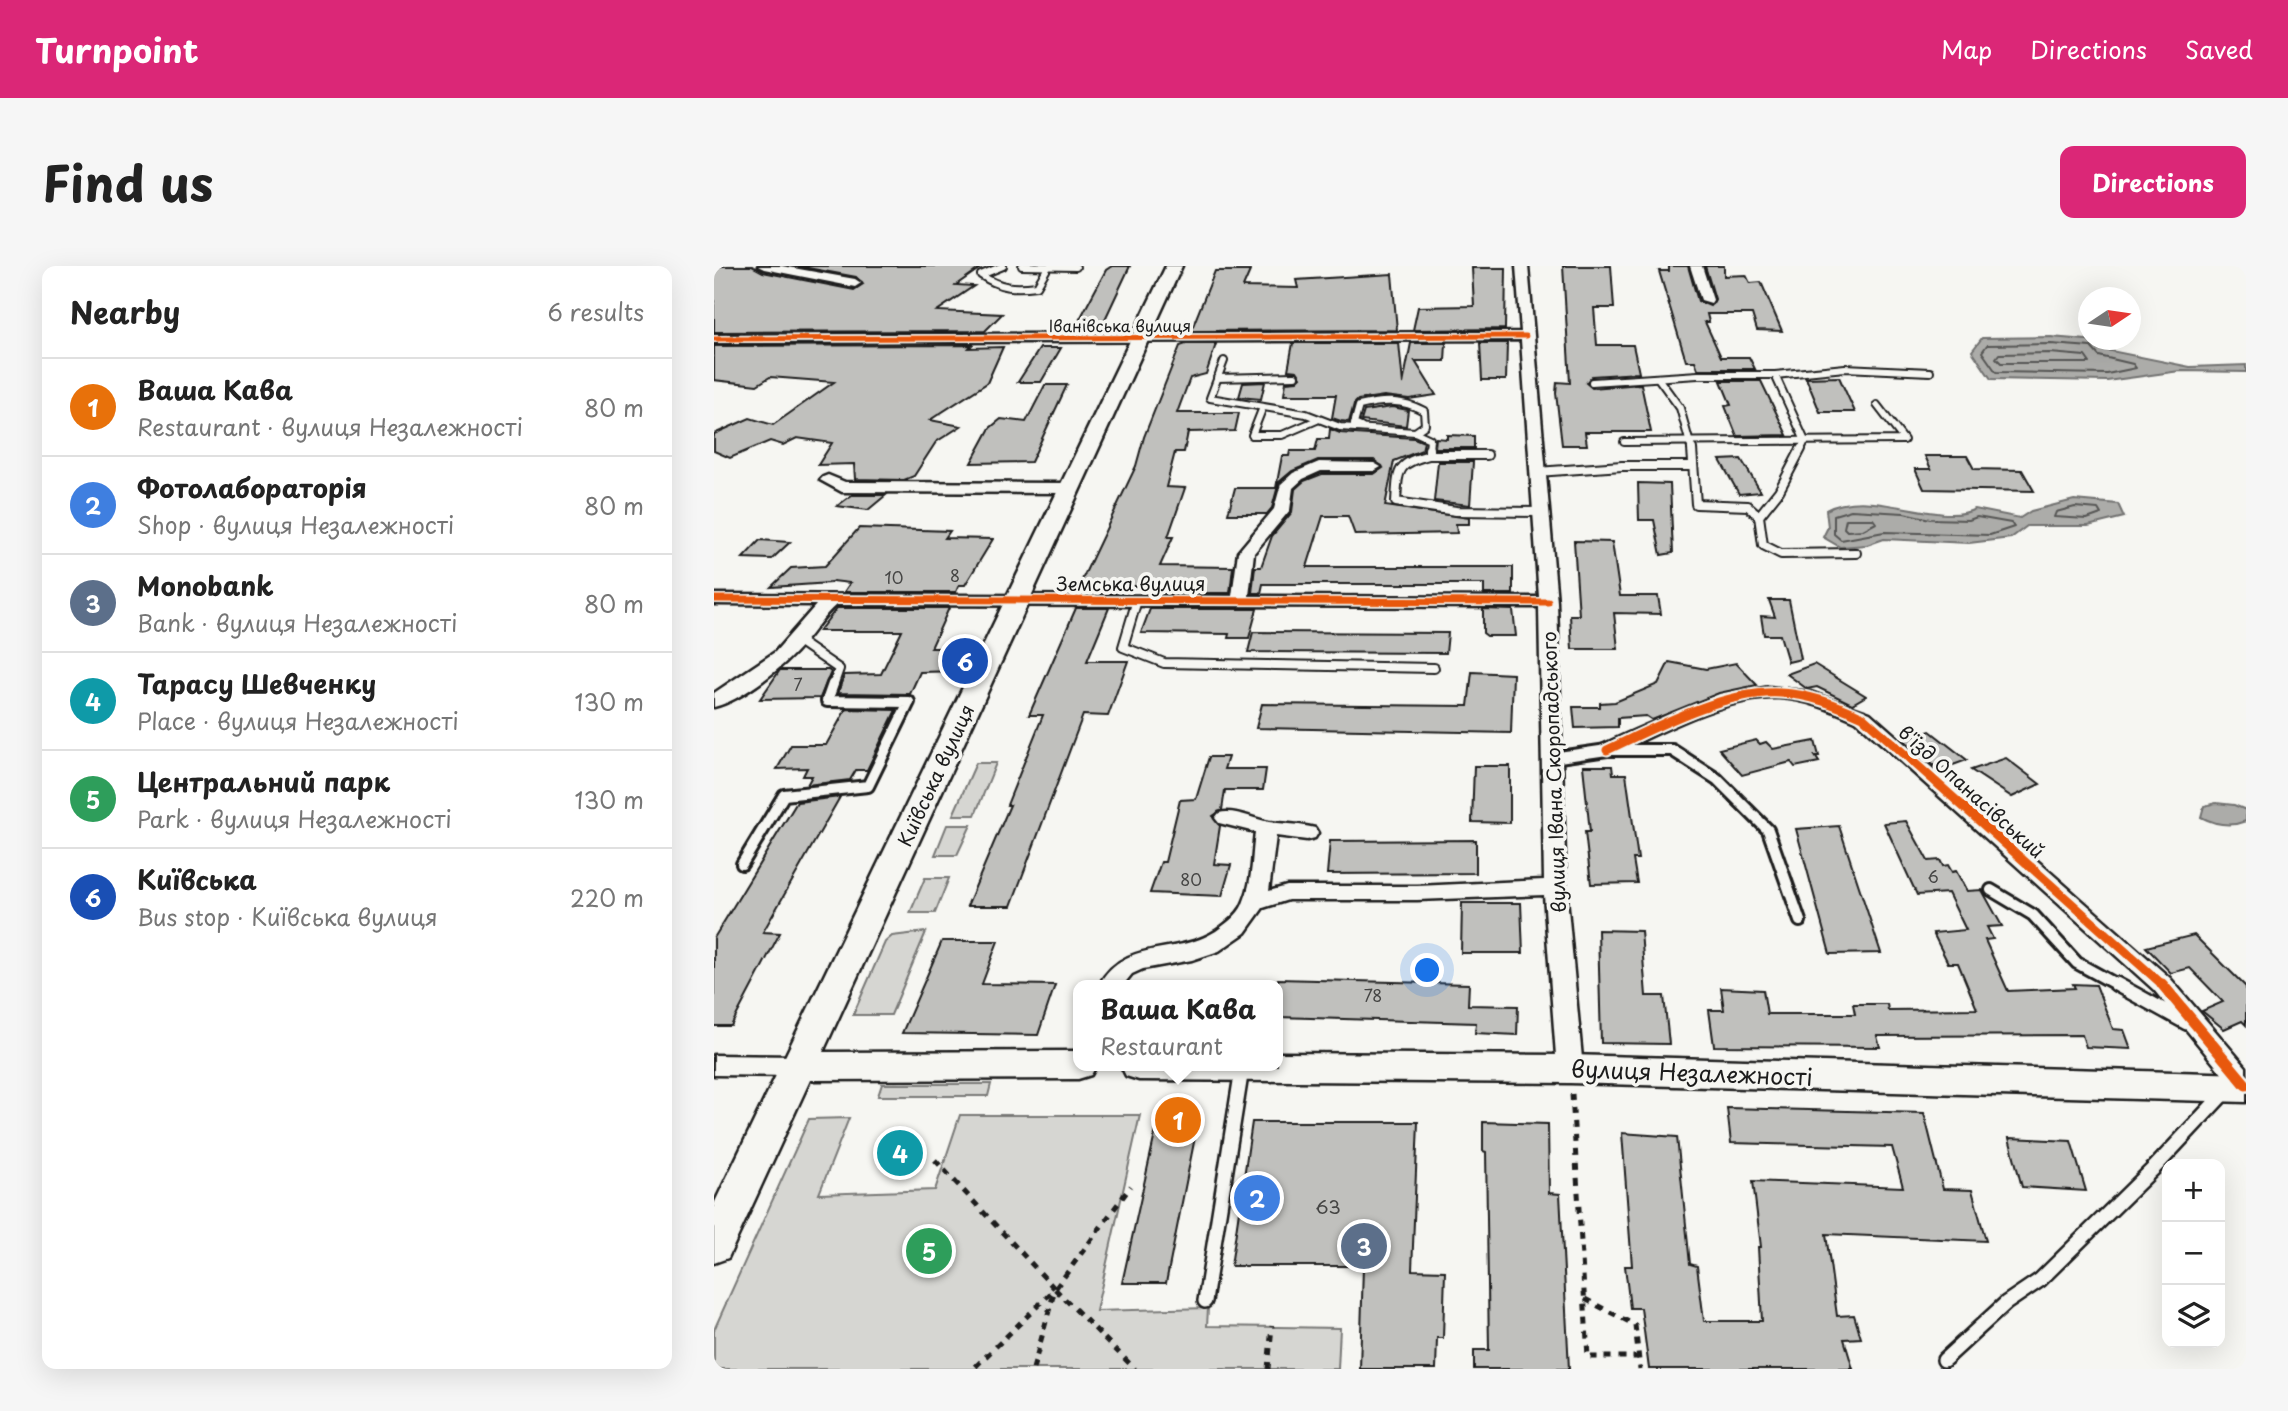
<!DOCTYPE html>
<meta charset="utf-8">
<style>
:root{--surface:#fff;--page:#f6f6f6;--text:#222;--muted:#767676;--line:#e0e0e0;--accent:#db2777}
body{margin:0;font-family:"Playpen Sans",sans-serif;background:var(--page);color:var(--text)}
.controls{position:absolute;right:21px;bottom:21px;display:grid;overflow:hidden;border-radius:14px;box-shadow:0 7px 28px #0002}
.controls button{width:63px;height:63px;display:grid;place-items:center;padding:0;border:0;border-bottom:2px solid var(--line);background:var(--surface);color:var(--text);font:35px sans-serif}
.compass{position:absolute;left:1364px;top:21px;width:63px;height:63px;border-radius:50%;background:var(--surface);box-shadow:0 7px 28px #0002;rotate:77deg}
.you{position:absolute;left:714px;top:705px;width:24px;height:24px;margin:-18px;border:5px solid #fff;border-radius:50%;background:#1a73e8;box-shadow:0 0 0 10px #1a73e833}
.badge{display:grid;place-items:center;width:46px;height:46px;border-radius:50%;background:var(--accent);color:#fff;font-size:23px;font-weight:700}
.pin{position:absolute;translate:-50% -50%;border:4px solid #fff;box-shadow:0 2px 7px #0006}
.popup{position:absolute;left:359px;top:714px;width:210px;height:91px;box-sizing:border-box;display:grid;place-content:center;border-radius:14px;background:var(--surface);filter:drop-shadow(0 2px 5px #0005);font-size:23px;white-space:nowrap;color:var(--muted)}
.popup b{font-size:26px;color:var(--text)}
.popup::after{content:'';position:absolute;left:50%;top:100%;margin-left:-14px;border:14px solid transparent;border-top-color:var(--surface)}
.list{margin:0;padding:0;list-style:none}
h2{display:flex;justify-content:space-between;align-items:center;height:91px;margin:0;padding:0 28px;font-size:30px}
h2 small{font-size:23px;font-weight:400;color:var(--muted)}
.list li{display:grid;grid-template-columns:46px 1fr auto;gap:21px;align-items:center;box-sizing:border-box;height:98px;padding:0 28px;border-top:2px solid var(--line)}
.list b{display:block;font-size:26px;white-space:nowrap}
.list p{margin:0;font-size:23px;white-space:nowrap;color:var(--muted)}
.list em{font-size:23px;font-style:normal;color:var(--muted)}
.icon{flex:none;width:38px;height:38px;fill:none;stroke:currentColor;stroke-width:2;stroke-linecap:round;stroke-linejoin:round}
.map{position:relative;flex:none;width:1532px;height:1103px;overflow:hidden;border-radius:14px}
header{display:flex;align-items:center;gap:42px;box-sizing:border-box;height:98px;padding:0 35px;background:var(--accent);color:#fff}
header strong{font-size:33px}
nav{display:flex;gap:38px;margin-inline-start:auto;font-size:24px}
.intro{display:flex;align-items:center;justify-content:space-between;box-sizing:border-box;height:168px;padding:0 42px}
h1{margin:0;font-size:49px}
.button{padding:18px 32px;border-radius:14px;background:var(--accent);color:#fff;font-size:24px;font-weight:700}
main{display:flex;gap:42px;padding:0 42px}
aside{flex:1;background:var(--surface);border-radius:14px;box-shadow:0 7px 28px #0002}
.map>svg:first-child{display:block}
</style>
<header>
<strong>Turnpoint</strong>
<nav><a>Map</a><a>Directions</a><a>Saved</a></nav>
</header>
<div class="intro"><h1>Find us</h1><a class="button">Directions</a></div>
<main>
<aside>
<h2>Nearby<small>6 results</small></h2>
<ul class="list">
<li><span class="badge" style="background:#e8710a">1</span><div><b>Ваша Кава</b><p>Restaurant · вулиця Незалежності</p></div><em>80 m</em></li>
<li><span class="badge" style="background:#3f7fe0">2</span><div><b>Фотолабораторія</b><p>Shop · вулиця Незалежності</p></div><em>80 m</em></li>
<li><span class="badge" style="background:#5c6f8a">3</span><div><b>Monobank</b><p>Bank · вулиця Незалежності</p></div><em>80 m</em></li>
<li><span class="badge" style="background:#0f9aa8">4</span><div><b>Тарасу Шевченку</b><p>Place · вулиця Незалежності</p></div><em>130 m</em></li>
<li><span class="badge" style="background:#2e9e5b">5</span><div><b>Центральний парк</b><p>Park · вулиця Незалежності</p></div><em>130 m</em></li>
<li><span class="badge" style="background:#1a4fb4">6</span><div><b>Київська</b><p>Bus stop · Київська вулиця</p></div><em>220 m</em></li>
</ul>
</aside>
<div class="map">
<svg width="1532" height="1103" viewBox="0 0 1532 1103">
<rect width="100%" height="100%" fill="#f6f6f2"/>
<filter id="ink" filterUnits="userSpaceOnUse"><feTurbulence type="fractalNoise" baseFrequency=".0143" numOctaves="2"/><feDisplacementMap in="SourceGraphic" scale="14" xChannelSelector="R" yChannelSelector="G"/><feConvolveMatrix kernelMatrix="1 2 1 2 8 2 1 2 1" color-interpolation-filters="sRGB"/></filter>
<g filter="url(#ink)">
<g fill="#d6d6d2" stroke="#797977" stroke-width="2">
<path d="M262,497H282L261,549H239Z"/>
<path d="M233,559H257L243,589H221Z"/>
<path d="M211,612H235L221,647H196Z"/>
<path d="M212,666L177,749H139L171,676L178,670Z"/>
<path d="M168,818H277L274,830H164Z"/>
<path d="M246,849H426L382,1045L494,1042L493,1060L626,1062L624,1103H0V1064L95,853L135,852L105,928L221,924Z"/>
</g>
<g fill="#acaca9" stroke="#727271" stroke-width="2">
<path d="M1337,71L1384,75L1387,83L1476,101L1532,99V106L1466,105L1393,115L1277,113L1258,85L1268,72Z"/>
<path d="M1360,234L1404,238L1410,251L1374,260H1313L1297,272L1255,277L1170,273L1153,279L1126,281L1109,271L1114,261L1112,244C1157,220 1226,262 1261,243L1306,252L1317,245Z"/>
<path d="M1502,537L1520,539L1532,544V555C1517,561 1502,559 1487,551L1490,540Z"/>
</g>
<g fill="none" stroke-linecap="round" stroke-linejoin="round">
<g stroke="#565654" stroke-width="2">
<path d="M1337,78L1377,81L1385,90L1419,98L1422,102L1393,108L1282,106L1268,86L1273,79Z"/>
<path d="M1336,87L1371,90L1376,97H1287L1282,92L1285,88Z"/>
<path d="M1361,241L1384,243L1387,248L1373,253L1340,251L1342,246Z"/>
<path d="M1137,244L1190,247L1216,253L1255,254L1263,251L1297,257L1300,261L1276,269L1170,266L1127,274L1120,268V249Z"/>
<path d="M1132,253H1159L1162,257L1149,264L1133,265L1130,262Z"/>
</g>
</g>
<g fill="#c0c0bd" stroke="#1c1c1c" stroke-width="2">
<path d="M0,0H38L49,6L140,24L149,18L142,11L83,0H269L242,19L260,20L223,45L288,48L271,65L0,66Z"/>
<path d="M398,0H416L386,64H360L392,4Z"/>
<path d="M849,0H897L900,42H880L883,79H919L925,107L878,110L872,117L878,122L927,118L937,166H871L873,179H848L842,127L843,116L856,117Z"/>
<path d="M955,0H974L984,35L996,40L1001,33L991,0H1010V10L1032,9L1036,17L1047,16L1068,65L1043,64L1038,48H993L995,56H991L1007,91H1035L1041,103H984L981,95H972L945,5H955Z"/>
<path d="M758,2H792L791,63L699,64L704,41L760,40Z"/>
<path d="M501,5H536L529,21L584,22L582,14L678,8L683,64L477,65Z"/>
<path d="M579,77H685L689,118L697,77H732L731,95H701L722,129L695,133L670,130L644,134L640,138L635,156L627,155L618,152L622,129H570L572,116L583,115L587,111L583,105L574,104Z"/>
<path d="M766,77H793L792,114H768Z"/>
<path d="M472,78H502L492,108L476,112L463,147H525L521,165L474,166L470,186H461L452,221L471,222L454,271H459L446,300L519,301L516,327H441L444,320H404L401,327H368L372,320H365L422,200L430,171L466,80Z"/>
<path d="M258,79L255,82L289,81L273,117L216,154L247,160L222,176L200,210L190,214L141,213L140,198L104,199L118,177L83,172L69,179L56,175L16,192L0,185V168L36,152L59,159L120,116L56,111L43,119L0,114V80Z"/>
<path d="M326,82H347L327,116H304Z"/>
<path d="M1125,111L1141,146H1106L1092,112Z"/>
<path d="M1007,115H1047L1073,169L1023,170L1011,140L1017,139Z"/>
<path d="M551,116L547,133L525,131L529,117Z"/>
<path d="M331,119H353L317,196L257,197L276,162L287,153L312,156Z"/>
<path d="M678,141L694,144L692,160L647,155L650,145Z"/>
<path d="M616,163L626,167L700,172L710,176L708,184L680,195L671,240L755,252V258H742L743,267L641,269L634,250H609L593,301H799V328H770V318H549L547,327H538L541,301H547L558,270L578,246L581,223L590,215L608,208H660L669,202L660,194H604L578,205L565,216L558,242L553,248H514L521,222H562L568,190H575L576,185H601L604,173H615Z"/>
<path d="M733,169L760,170V182H721L722,172L733,173Z"/>
<path d="M1211,190H1253L1260,203L1308,204L1320,225L1210,223L1201,203H1217Z"/>
<path d="M1027,193L1047,226L1025,228L1006,194Z"/>
<path d="M724,196H759L756,239L720,235Z"/>
<path d="M924,217L956,218L959,287L947,289L940,254H925Z"/>
<path d="M138,229H172L154,244L123,240Z"/>
<path d="M145,262L236,265L231,272L279,273L251,319H245L242,326H130L136,317L119,315L116,317L57,321L77,302L111,300Z"/>
<path d="M46,274L76,276L58,293L29,292Z"/>
<path d="M860,275L898,276L906,330H944L947,348L900,347L904,383H858L856,349H865Z"/>
<path d="M1055,334H1075L1087,393L1074,396L1066,369H1050L1047,350L1061,351Z"/>
<path d="M123,342H235L217,382H257L246,405L206,406L196,428L124,427L130,409L167,408L188,365H105Z"/>
<path d="M362,342H395L373,395H414L394,450L369,449L297,640H253L296,539H293L329,449H315Z"/>
<path d="M436,343H543L535,372H514L515,368L427,367Z"/>
<path d="M769,343L799,344L802,370H773L769,367Z"/>
<path d="M539,366L734,367L732,387L534,386Z"/>
<path d="M955,396L992,403L1022,397L1043,419L1005,427L938,454L932,450L904,452V461L861,462L859,441H886V437L901,436L944,418Z"/>
<path d="M1100,398L1152,430L1138,438L1103,421L1093,423L1073,408Z"/>
<path d="M66,404H114L117,406L106,432L46,433Z"/>
<path d="M758,406L799,408L797,467L542,462L548,438L754,440Z"/>
<path d="M132,443L182,444L153,504H142L136,514L93,519L98,510H89L93,502L63,503L77,479H112Z"/>
<path d="M1216,465L1253,494L1225,504L1190,474Z"/>
<path d="M1042,474L1046,478L1052,476L1059,483L1101,475L1105,490H1101L1105,496L1081,501L1077,496L1028,509L1005,483Z"/>
<path d="M495,491H514L510,503H552L549,524H511L508,544L499,550L506,560L500,598L517,599L508,630L436,627L447,596H451L466,534L482,533Z"/>
<path d="M1292,492L1326,518L1298,531L1257,504Z"/>
<path d="M760,500H796V557L758,556Z"/>
<path d="M869,500H898L899,508H912L924,593H919L923,617L877,618L871,566H876Z"/>
<path d="M126,531L49,666L66,667L17,760H0V672L83,536Z"/>
<path d="M1192,555L1214,595L1226,594L1229,600L1234,599L1238,606L1242,605L1253,625L1268,624L1288,660L1273,661L1279,673L1271,674L1294,725L1361,722L1359,718L1382,719L1399,763L1410,764L1417,783L1372,781L1368,769L1163,770L1166,781L1000,780L995,744H1010L1007,722L1049,724L1053,748H1141L1139,738H1173L1174,744L1263,743L1244,697H1234L1219,667L1252,664L1234,627L1203,629L1170,557Z"/>
<path d="M1125,560L1167,687L1116,688L1082,563Z"/>
<path d="M762,574V607L613,608L616,575Z"/>
<path d="M748,637H807L809,687H747Z"/>
<path d="M884,664L927,665L932,730H950L955,778L887,777Z"/>
<path d="M1480,669L1532,721V759L1528,755L1510,763L1488,745L1509,736L1476,702L1457,707L1432,681Z"/>
<path d="M228,675H284L268,718L341,719L324,769L188,767Z"/>
<path d="M564,713L755,718L754,739L804,740L803,769L761,767L762,757L564,751Z"/>
<path d="M1013,842L1210,847L1229,923L1258,924L1272,975L1112,968L1123,1050L1140,1049L1147,1072L1130,1073L1139,1103H935L927,1042H916L911,1000H918L908,867L963,871L976,998L983,1000L990,1055H1048L1044,981H1047L1039,915L1189,921L1178,881L1017,877Z"/>
<path d="M445,850L485,851L452,1017H408Z"/>
<path d="M538,856H704L698,1004L731,1005L729,1072H723L722,1103H646L649,1000H517Z"/>
<path d="M769,856L834,858L835,927L846,928L855,1103H760V1084H775L772,886L769,885Z"/>
<path d="M1295,872L1357,875L1372,925L1308,921Z"/>
</g>
<g fill="none" stroke-linecap="round" stroke-linejoin="round">
<g stroke="#1c1c1c" stroke-width="10">
<g id="lane-far3">
<path d="M289,0L267,9C286,22 300,23 323,20L334,1"/>
<path d="M308,0L362,1"/>
<path d="M510,95L496,132L592,148L626,161L701,166L716,173L715,185"/>
<path d="M1061,109L1091,175L1086,185"/>
<path d="M503,112L581,110"/>
<path d="M944,112L966,142L978,185"/>
<path d="M878,116L984,109H1061L1131,102L1216,106"/>
<path d="M549,141L538,169H568L603,154"/>
<path d="M647,161L640,158L645,140C669,134 688,133 710,145L711,159L701,166"/>
<path d="M910,176L1190,174L1163,139"/>
</g>
</g>
<g stroke="#1c1c1c" stroke-width="12">
<g id="lane-far2">
<path d="M715,183V189C682,198 684,204 682,236L742,245L826,246"/>
<path d="M978,183L982,238L1034,240L1045,250"/>
<path d="M1087,183L1065,225L1045,250L1049,279L1067,288L1142,287"/>
<path d="M715,189H773"/>
<path d="M823,206L908,200H978"/>
<path d="M423,334L409,381L450,397L720,402"/>
<path d="M83,374L125,403L119,420"/>
</g>
</g>
<g stroke="#1c1c1c" stroke-width="16">
<g id="lane-far1">
<path d="M838,492L893,484H958L1003,513L1054,564L1086,655"/>
<path d="M28,598L70,529L154,520L195,436L113,435L119,418"/>
<path d="M1277,624L1319,649L1363,697L1405,720"/>
</g>
</g>
<g stroke="#1c1c1c" stroke-width="18">
<g id="lane">
<path d="M1402,718L1473,757"/>
<path d="M491,1035L528,803"/>
<path d="M1230,1094L1292,1037L1326,1014L1441,901L1511,826"/>
</g>
</g>
<g stroke="#1c1c1c" stroke-width="5">
<g id="street">
<path d="M44,0H68L141,13L147,17L141,21L50,3Z"/>
<path d="M802,0H814L843,336L852,621L869,803L865,810L856,813L847,810L843,803L830,629L703,634H574L549,642L531,667L505,685L478,694L429,703L418,708L409,719H385C412,668 469,694 510,659C518,653 527,645 530,635C539,614 538,588 541,566L505,557L501,552L505,547C521,543 539,553 555,556C570,558 586,558 601,562L604,567L601,572L593,574L562,570L555,625L573,620H703L830,614L825,341L122,339C109,350 101,364 90,377C71,400 29,434 0,441V427L61,386L102,339L0,338V328L518,330L524,286L560,243L567,218L579,207L605,196L660,197L667,201L660,205H607L589,213L579,222L576,244L540,287L535,330L825,331L807,74L0,77V69L807,66Z"/>
<path d="M976,0H988L999,34L997,37L987,34Z"/>
<path d="M114,209L131,216L355,217L363,222L355,227L128,226L106,214L109,211Z"/>
<path d="M1055,421L1097,426L1156,447L1456,712L1532,801V829L1523,826L1440,724L1142,455C1118,444 1091,433 1064,432C1011,431 947,466 900,488H886L883,484L886,480C941,454 995,431 1055,421Z"/>
<path d="M0,789L85,790L94,793L98,800L94,807L85,810L0,809Z"/>
</g>
</g>
<g stroke="#1c1c1c" stroke-width="5">
<g id="secondary">
<path d="M452,0H468L109,786L364,785V800H382L377,809L364,813L96,814L14,992L0,997V938Z"/>
<path d="M564,787L856,789L1532,808V836L856,817L425,814L412,810L407,800H564Z"/>
</g>
</g>
<g stroke="#1c1c1c" stroke-width="5" stroke-dasharray="7 7" stroke-linecap="butt">
<path d="M858,828L874,1091H924"/>
<path d="M221,894L341,1023L259,1103"/>
<path d="M341,1023L421,1103"/>
<path d="M871,1033L921,1059L926,1103"/>
<path d="M319,1103L341,1023L417,920"/>
<path d="M554,1103L558,1060"/>
</g>
<use href="#lane-far3" stroke="#f6f6f2" stroke-width="6"/>
<use href="#lane-far2" stroke="#f6f6f2" stroke-width="8"/>
<use href="#lane-far1" stroke="#f6f6f2" stroke-width="10"/>
<use href="#lane" stroke="#f6f6f2" stroke-width="13"/>
<use href="#street" fill="#f6f6f2" fill-rule="evenodd"/>
<use href="#secondary" fill="#f6f6f2" fill-rule="evenodd"/>
<g stroke="#f6f6f2" stroke-width="8">
<path id="cycleway-far3" d="M0,73L812,70"/>
</g>
<g stroke="#f6f6f2" stroke-width="10">
<path id="cycleway-far2" d="M0,333L834,336"/>
</g>
<g stroke="#f6f6f2" stroke-width="13">
<path id="cycleway-far1" d="M893,484C942,461 1011,424 1066,427C1095,428 1123,439 1149,451L1450,720"/>
</g>
<g stroke="#f6f6f2" stroke-width="16">
<path id="cycleway" d="M1448,718L1532,819"/>
</g>
<use href="#cycleway-far3" stroke="#e8590c" stroke-width="5"/>
<use href="#cycleway-far2" stroke="#e8590c" stroke-width="7"/>
<use href="#cycleway-far1" stroke="#e8590c" stroke-width="9"/>
<use href="#cycleway" stroke="#e8590c" stroke-width="11"/>
</g>
</g>
<g text-anchor="middle" dominant-baseline="central" stroke-width="7" stroke-linejoin="round" paint-order="stroke">
<g font-size="16" fill="#1c1c1c" stroke="#f6f6f2">
<text x="406" y="59">Іванівська вулиця</text>
</g>
<g font-size="16" fill="#454544">
<text x="241" y="309">8</text>
<text x="180" y="311">10</text>
<text x="84" y="418">7</text>
<text x="1219" y="610">6</text>
<text x="477" y="613">80</text>
<text x="659" y="729">78</text>
</g>
<g font-size="19" fill="#1c1c1c" stroke="#f6f6f2">
<text x="417" y="317">Земська вулиця</text>
<text transform="translate(839 506) rotate(-92)">вулиця Івана Скоропадського</text>
<text transform="translate(221 509) rotate(-65)">Київська вулиця</text>
<text transform="translate(1258 525) rotate(42)">в'їзд Опанасівський</text>
</g>
<g font-size="19" fill="#454544">
<text x="614" y="940">63</text>
</g>
<g font-size="23" fill="#1c1c1c" stroke="#f6f6f2">
<text transform="translate(978 806) rotate(2)">вулиця Незалежності</text>
</g>
</g>
</svg>
<div class="controls">
<button>+</button>
<button>−</button>
<button><svg class="icon" aria-label="layers" viewBox="0 0 24 24"><path d="M12 4l9 5-9 5-9-5zM3 14l9 5 9-5"/></svg></button>
</div>
<svg class="compass" viewBox="-18 -18 36 36"><path d="M0-13l5 13h-10z" fill="#e53935"/><path d="M0 13l5-13h-10z" fill="#767676"/></svg>
<div class="you"></div>
<div class="pin badge" style="left:464px;top:854px;background:#e8710a">1</div>
<div class="popup"><b>Ваша Кава</b>Restaurant</div>
<div class="pin badge" style="left:543px;top:932px;background:#3f7fe0">2</div>
<div class="pin badge" style="left:650px;top:980px;background:#5c6f8a">3</div>
<div class="pin badge" style="left:186px;top:887px;background:#0f9aa8">4</div>
<div class="pin badge" style="left:215px;top:985px;background:#2e9e5b">5</div>
<div class="pin badge" style="left:251px;top:395px;background:#1a4fb4">6</div>
</div>
</main>
